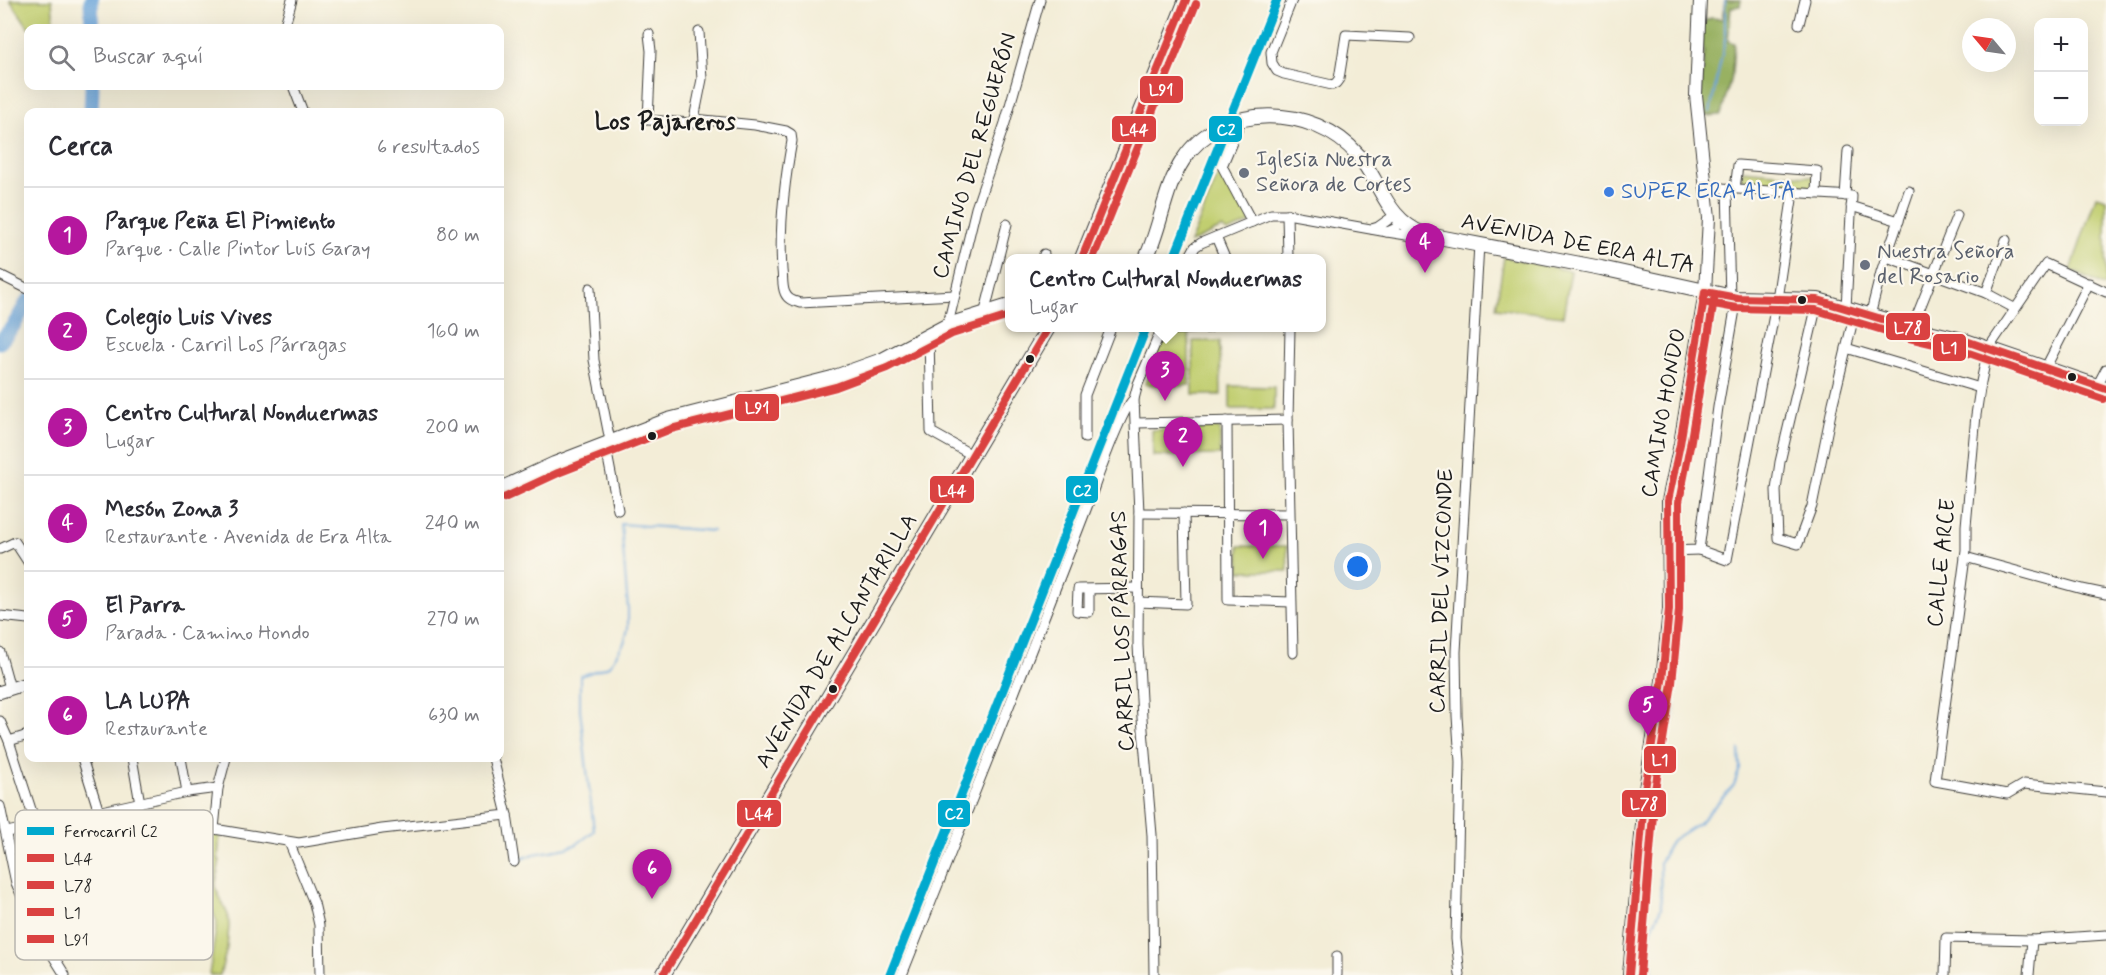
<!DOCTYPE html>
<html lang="es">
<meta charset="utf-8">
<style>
:root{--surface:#fff;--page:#f7f7f7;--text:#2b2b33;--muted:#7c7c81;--line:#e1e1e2;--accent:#b5179e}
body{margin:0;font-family:Mynerve,sans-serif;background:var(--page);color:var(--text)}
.controls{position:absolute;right:18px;top:18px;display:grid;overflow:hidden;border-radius:12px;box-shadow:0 6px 24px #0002}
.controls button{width:54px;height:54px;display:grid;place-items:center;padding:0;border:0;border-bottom:2px solid var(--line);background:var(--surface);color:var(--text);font:30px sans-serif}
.compass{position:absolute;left:1962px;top:18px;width:54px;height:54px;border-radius:50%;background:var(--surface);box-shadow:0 6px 24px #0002;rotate:299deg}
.you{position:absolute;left:1358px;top:567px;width:21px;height:21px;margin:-15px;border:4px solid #fff;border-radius:50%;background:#1a73e8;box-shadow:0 0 0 9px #1a73e833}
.badge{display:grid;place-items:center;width:39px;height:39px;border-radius:50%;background:var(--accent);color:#fff;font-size:20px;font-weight:700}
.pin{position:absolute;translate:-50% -50px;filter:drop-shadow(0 2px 3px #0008)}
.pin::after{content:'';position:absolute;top:32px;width:21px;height:18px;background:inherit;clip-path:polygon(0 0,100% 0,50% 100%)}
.popup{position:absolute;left:1005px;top:254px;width:321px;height:78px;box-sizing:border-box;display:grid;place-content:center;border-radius:12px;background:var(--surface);filter:drop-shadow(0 2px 4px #0005);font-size:20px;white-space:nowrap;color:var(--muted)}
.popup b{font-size:22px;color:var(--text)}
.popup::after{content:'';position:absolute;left:50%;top:100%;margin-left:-12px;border:12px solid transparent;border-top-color:var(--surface)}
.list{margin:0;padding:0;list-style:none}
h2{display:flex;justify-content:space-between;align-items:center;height:78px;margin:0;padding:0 24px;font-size:26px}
h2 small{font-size:20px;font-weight:400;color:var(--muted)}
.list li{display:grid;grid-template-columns:39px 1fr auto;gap:18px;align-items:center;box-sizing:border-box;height:96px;padding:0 24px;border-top:2px solid var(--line)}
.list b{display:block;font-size:22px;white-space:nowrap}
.list p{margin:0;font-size:20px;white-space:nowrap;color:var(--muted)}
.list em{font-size:20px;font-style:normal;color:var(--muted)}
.icon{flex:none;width:33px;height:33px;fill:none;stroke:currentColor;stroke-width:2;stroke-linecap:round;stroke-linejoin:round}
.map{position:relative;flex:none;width:2106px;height:975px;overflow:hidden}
.search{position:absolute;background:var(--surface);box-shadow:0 6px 24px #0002;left:24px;top:24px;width:480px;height:66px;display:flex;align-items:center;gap:15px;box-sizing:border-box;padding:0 21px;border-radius:12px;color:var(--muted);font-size:22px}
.panel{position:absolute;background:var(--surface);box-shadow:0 6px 24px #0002;left:24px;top:108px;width:480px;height:654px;border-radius:12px}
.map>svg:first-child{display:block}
</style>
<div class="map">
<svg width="2106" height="975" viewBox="0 0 2106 975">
<rect width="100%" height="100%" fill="#fbf7ec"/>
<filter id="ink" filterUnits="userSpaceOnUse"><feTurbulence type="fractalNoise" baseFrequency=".0167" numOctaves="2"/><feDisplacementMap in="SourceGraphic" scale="12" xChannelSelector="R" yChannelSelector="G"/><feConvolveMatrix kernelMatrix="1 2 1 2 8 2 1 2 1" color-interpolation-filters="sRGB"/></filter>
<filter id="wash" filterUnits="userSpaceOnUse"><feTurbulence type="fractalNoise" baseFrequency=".008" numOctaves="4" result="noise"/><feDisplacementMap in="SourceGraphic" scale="24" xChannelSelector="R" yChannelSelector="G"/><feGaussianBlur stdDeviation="1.35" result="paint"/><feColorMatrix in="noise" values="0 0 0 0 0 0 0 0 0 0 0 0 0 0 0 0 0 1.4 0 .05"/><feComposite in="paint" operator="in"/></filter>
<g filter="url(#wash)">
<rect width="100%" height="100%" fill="#f3edd7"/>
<g fill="#c1ce70" stroke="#6e7546" stroke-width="1.5">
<path d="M10,0H52L54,28H29Z"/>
<path d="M1222,166L1252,222L1227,232L1222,228L1190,243Z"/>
<path d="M1743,170L1815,177L1813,191L1740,184Z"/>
<path d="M2096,196L2106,199V287L2071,270Z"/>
<path d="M1504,257L1571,271L1563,316L1496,308Z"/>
<path d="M1165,332H1189V385L1175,386L1145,384Z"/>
<path d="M1193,341H1220L1221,395H1193Z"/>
<path d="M1230,386L1274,387V409H1230Z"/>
<path d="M1220,428V455L1153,456L1152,430Z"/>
<path d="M1239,546H1287L1288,571H1240Z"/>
<path d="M211,834H220L218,859L220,860L215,887L228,915L229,926L227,948L220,975H209L217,922L206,896L205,884Z"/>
</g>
<path fill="#98b162" stroke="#5a663f" stroke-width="1.5" d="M1725,0H1741L1740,6L1731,7L1728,41L1734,43L1732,73L1721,115L1704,116L1700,102L1704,51L1701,43L1702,22L1711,18L1722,19Z"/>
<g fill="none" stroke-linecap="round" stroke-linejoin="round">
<g stroke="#6ba4da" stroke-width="2">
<path d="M1710,112L1725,40V0"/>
<path d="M516,861L534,854L567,848L577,844L594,831L580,710V676L609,666L624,643L628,629V609L621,524L713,531"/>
<path d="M1651,975L1652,966L1648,938L1661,908L1660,862L1672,840L1699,823L1734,785L1740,768L1739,750"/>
</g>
<g stroke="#6ba4da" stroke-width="15">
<path d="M91,0L92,28"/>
<path d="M91,112L92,86"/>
<path d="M0,342L14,325L28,301"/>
</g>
</g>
</g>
<g filter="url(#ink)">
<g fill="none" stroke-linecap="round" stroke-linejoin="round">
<g stroke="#3c3b38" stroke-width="11">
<g id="street">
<path d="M1292,0L1271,52L1272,63L1277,71L1284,74L1332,85L1336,83L1339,79L1346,35L1410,38"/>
<path d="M1799,24L1805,0"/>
<path d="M284,28L292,0"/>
<path d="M649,34L651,51L648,120L692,123L694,119L755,125L786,131L791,134L792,141C784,184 779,226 782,270C783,277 782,287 785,293C788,300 794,301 800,303L955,295"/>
<path d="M293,86L303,112"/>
<path d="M694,119L702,79L699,32"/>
<path d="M1238,128L1222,166L1252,222"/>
<path d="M1705,187L1852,196L1846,308"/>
<path d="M1727,189L1730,297"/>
<path d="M1735,189L1738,165L1817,171L1816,194"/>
<path d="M1845,196L1848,151"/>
<path d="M1851,206L1899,221"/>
<path d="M1287,214L1288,258"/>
<path d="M1372,229L1378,227L1395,215"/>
<path d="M1387,232L1426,238"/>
<path d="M1216,237L1225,258"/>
<path d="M1887,257L1986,293L2014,308"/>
<path d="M1043,258L1044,254"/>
<path d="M1189,258L1195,247L1201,243L1271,214H1287L1387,232L1396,228L1400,219"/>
<path d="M0,275L28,289"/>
<path d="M590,288L594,360L610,441"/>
<path d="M2106,292L2046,264L1988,349L1981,382L1976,415L1966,526V550L1935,781L2007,794L2024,784L2106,792"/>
<path d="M1986,293L2006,240"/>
<path d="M1818,300L1780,462L1776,490L1778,538L1798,544L1812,506L1833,403L1855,312"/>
<path d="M985,311L1007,224"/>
<path d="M1870,316L1881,272L1909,191"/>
<path d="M948,324L976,208L1005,123L1040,0"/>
<path d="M1290,328L1288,420L1293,653"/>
<path d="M1912,328L1957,215"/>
<path d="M1161,330L1209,328"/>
<path d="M929,334L931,432L972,455"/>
<path d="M1846,348L1980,388"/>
<path d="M2045,369L2089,283"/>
<path d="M2097,386L2106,369"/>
<path d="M1227,421L1228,600L1291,602"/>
<path d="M1136,423L1288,420"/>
<path d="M1085,438V395L1111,328"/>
<path d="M605,443L618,510"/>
<path d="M1139,513L1289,514"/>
<path d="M0,549L15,542L28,562"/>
<path d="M1699,550L1727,560L1777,299L1793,193"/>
<path d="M1668,551L1699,550L1718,407L1737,298"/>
<path d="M1965,557L2082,589L2106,594"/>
<path d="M1089,589V612L1077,611L1078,589L1138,588"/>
<path d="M1138,602L1186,604L1184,513"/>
<path d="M0,616L28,619"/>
<path d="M0,652L10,688"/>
<path d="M0,721L9,741L36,825"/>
<path d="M9,741L28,735"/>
<path d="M82,758L99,812"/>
<path d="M132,758L140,803"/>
<path d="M181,758L187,792"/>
<path d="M226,758L218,788L214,829L299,843L382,829L507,815L493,758"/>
<path d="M0,806L16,883L37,930L65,975"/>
<path d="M507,815L514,862"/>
<path d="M7,832L187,792L218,788"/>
<path d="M289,842L314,903L319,925L320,975"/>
<path d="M1337,956V975"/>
<path d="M902,975C964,819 1027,663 1087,507C1095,486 1120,410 1134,399"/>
<path d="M1154,975L1152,835L1142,718L1138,645L1139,513L1134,399L1138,384L1162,328"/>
<path d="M1460,975L1456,939L1460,762L1457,716L1456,652L1479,244"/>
<path d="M1945,975L1946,938L2032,940L2106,935"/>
<path d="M2029,975L2032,940"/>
</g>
</g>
<g stroke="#3c3b38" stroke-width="14">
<g id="secondary">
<path d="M500,488L554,463L668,419L832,377L882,359L948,324L1009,305"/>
<path d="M0,692L28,683"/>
<path d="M1629,975L1645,789L1662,681L1669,609L1668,501L1680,444L1705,292L1709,218L1696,95L1700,0"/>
</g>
</g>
<g stroke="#3c3b38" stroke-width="16">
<g id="primary">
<path d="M1082,258L1186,0"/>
<path d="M1146,258C1161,227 1164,189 1183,160C1221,101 1314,104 1358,155C1382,184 1385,218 1423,234L1601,268L1737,298L1818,300L1912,328L1963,340L2106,389"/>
<path d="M663,975L1048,328"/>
</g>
</g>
<use href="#street" stroke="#fff" stroke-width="9"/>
<use href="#secondary" stroke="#fff" stroke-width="12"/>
<use href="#primary" stroke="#fff" stroke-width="14"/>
<g stroke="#fbf7ec" stroke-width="12">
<g id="bus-1">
<path d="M1082,258L1186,0"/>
<path d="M663,975L1048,328"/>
</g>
</g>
<g stroke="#fbf7ec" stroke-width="12">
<g id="bus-2">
<path d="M1705,292L1737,298L1818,300L1912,328L1963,340L2106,389"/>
<path d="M1629,975L1645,789L1662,681L1669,609L1668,501L1680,444L1705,292"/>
</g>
</g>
<g stroke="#fbf7ec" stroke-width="12">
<g id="bus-3">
<path d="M1703,302L1736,308L1816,310L1909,338L1960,350L2103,399"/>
<path d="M1640,975L1655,790L1672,683L1679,610V502L1690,446L1715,294"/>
</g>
</g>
<g stroke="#fbf7ec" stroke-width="12">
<g id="bus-4">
<path d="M1093,258L1196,4"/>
<path d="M504,498L558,473L671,429L836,387L887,368L952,334L1009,316"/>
</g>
</g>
<use href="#bus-1" stroke="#da4241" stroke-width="8"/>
<use href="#bus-2" stroke="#da4241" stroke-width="8"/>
<use href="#bus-3" stroke="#da4240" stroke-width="8"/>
<use href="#bus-4" stroke="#da4241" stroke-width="8"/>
<g stroke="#fbf7ec" stroke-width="14">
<g id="rail-1">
<path d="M1174,258L1277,0"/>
<path d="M890,975L1146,328"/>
</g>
</g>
<use href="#rail-1" stroke="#00a9ce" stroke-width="9"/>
</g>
</g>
<g fill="#6b7280" stroke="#fbf7ec" stroke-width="2">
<circle cx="1244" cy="173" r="6"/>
<circle cx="1865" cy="265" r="6"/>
</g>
<circle fill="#3f7fe0" stroke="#fbf7ec" stroke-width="2" cx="1609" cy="192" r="6"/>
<g fill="#1c1c1c" stroke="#fbf7ec" stroke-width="2">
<circle cx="1802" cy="300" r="5"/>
<circle cx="1030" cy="359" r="5"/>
<circle cx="2072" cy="377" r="5"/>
<circle cx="652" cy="436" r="5"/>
<circle cx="833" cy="689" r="5"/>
</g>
<g text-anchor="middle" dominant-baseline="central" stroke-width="4.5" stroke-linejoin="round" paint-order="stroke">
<g font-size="22" fill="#1c1c1c" stroke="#fbf7ec">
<text transform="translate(975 156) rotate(-74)">CAMINO DEL REGUERÓN</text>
<text transform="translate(1578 244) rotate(11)">AVENIDA DE ERA ALTA</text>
<text transform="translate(1664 413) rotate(-80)">CAMINO HONDO</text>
<text transform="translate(1942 563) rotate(-84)">CALLE ARCE</text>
<text transform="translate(1442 591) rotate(-88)">CARRIL DEL VIZCONDE</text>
<text transform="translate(1123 631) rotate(-92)">CARRIL LOS PÁRRAGAS</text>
<text transform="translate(837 641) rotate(-59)">AVENIDA DE ALCANTARILLA</text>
</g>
<g font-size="22" fill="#5b616d" stroke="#fbf7ec" text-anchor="start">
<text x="1256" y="160">Iglesia Nuestra<tspan x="1256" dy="25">Señora de Cortes</tspan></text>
<text x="1877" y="252">Nuestra Señora<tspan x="1877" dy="25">del Rosario</tspan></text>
</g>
<g font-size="22" fill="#366cbe" stroke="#fbf7ec" text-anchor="start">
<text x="1621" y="192">SUPER ERA ALTA</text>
</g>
<g font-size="24" font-weight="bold" fill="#1c1c1c" stroke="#fbf7ec">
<text x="665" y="122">Los Pajareros</text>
</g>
</g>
<rect x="15" y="810" width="198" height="150" rx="9" fill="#fbf7ec" stroke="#b8b5ae" stroke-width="1.5"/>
<rect x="27" y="827" width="27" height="8" fill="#00a9ce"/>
<rect x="27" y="854" width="27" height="8" fill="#da4241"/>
<rect x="27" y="881" width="27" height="8" fill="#da4241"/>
<rect x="27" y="908" width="27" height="8" fill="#da4240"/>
<rect x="27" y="935" width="27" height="8" fill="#da4241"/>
<g font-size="16" fill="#1c1c1c">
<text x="64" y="837">Ferrocarril C2</text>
<text x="64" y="864">L44</text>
<text x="64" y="891">L78</text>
<text x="64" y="918">L1</text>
<text x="64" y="945">L91</text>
</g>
<g stroke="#fbf7ec" stroke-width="2">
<rect x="1139" y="75" width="45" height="29" rx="6" fill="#da4241"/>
<rect x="1111" y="115" width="46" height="28" rx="6" fill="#da4241"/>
<rect x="1208" y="115" width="35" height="28" rx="6" fill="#00a9ce"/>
<rect x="1885" y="312" width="46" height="29" rx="6" fill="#da4241"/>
<rect x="1932" y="333" width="35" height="29" rx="6" fill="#da4240"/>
<rect x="734" y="393" width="46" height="29" rx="6" fill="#da4241"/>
<rect x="929" y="475" width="46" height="29" rx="6" fill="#da4241"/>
<rect x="1065" y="475" width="34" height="29" rx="6" fill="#00a9ce"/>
<rect x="1643" y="745" width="34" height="29" rx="6" fill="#da4240"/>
<rect x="1621" y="789" width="46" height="29" rx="6" fill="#da4241"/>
<rect x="736" y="799" width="46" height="29" rx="6" fill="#da4241"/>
<rect x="937" y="799" width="34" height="29" rx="6" fill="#00a9ce"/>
</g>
<g font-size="16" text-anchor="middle" font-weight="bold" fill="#fff">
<text x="1161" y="95">L91</text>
<text x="1134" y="135">L44</text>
<text x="1226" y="135">C2</text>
<text x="1908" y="333">L78</text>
<text x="1949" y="353">L1</text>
<text x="757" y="413">L91</text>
<text x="952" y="496">L44</text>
<text x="1082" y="496">C2</text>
<text x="1660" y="765">L1</text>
<text x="1644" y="809">L78</text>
<text x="759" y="819">L44</text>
<text x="954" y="819">C2</text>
</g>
</svg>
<div class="controls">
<button>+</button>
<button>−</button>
</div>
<svg class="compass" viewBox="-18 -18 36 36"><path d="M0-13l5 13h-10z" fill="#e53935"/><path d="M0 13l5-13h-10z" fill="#7c7c81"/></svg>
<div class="you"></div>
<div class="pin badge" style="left:1263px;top:559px">1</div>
<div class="pin badge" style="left:1183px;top:467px">2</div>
<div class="pin badge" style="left:1165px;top:401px">3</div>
<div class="popup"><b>Centro Cultural Nonduermas</b>Lugar</div>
<div class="pin badge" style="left:1425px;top:273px">4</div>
<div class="pin badge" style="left:1648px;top:736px">5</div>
<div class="pin badge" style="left:652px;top:899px">6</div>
<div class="search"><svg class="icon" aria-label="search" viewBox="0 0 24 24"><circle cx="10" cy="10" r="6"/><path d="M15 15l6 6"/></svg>Buscar aquí</div>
<section class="panel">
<h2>Cerca<small>6 resultados</small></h2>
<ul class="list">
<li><span class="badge">1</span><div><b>Parque Peña El Pimiento</b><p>Parque · Calle Pintor Luis Garay</p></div><em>80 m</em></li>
<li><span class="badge">2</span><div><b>Colegio Luis Vives</b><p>Escuela · Carril Los Párragas</p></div><em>160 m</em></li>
<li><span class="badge">3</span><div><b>Centro Cultural Nonduermas</b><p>Lugar</p></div><em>200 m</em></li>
<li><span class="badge">4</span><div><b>Mesón Zona 3</b><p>Restaurante · Avenida de Era Alta</p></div><em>240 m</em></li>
<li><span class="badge">5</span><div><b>El Parra</b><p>Parada · Camino Hondo</p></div><em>270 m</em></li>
<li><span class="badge">6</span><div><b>LA LUPA</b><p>Restaurante</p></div><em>630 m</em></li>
</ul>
</section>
</div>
